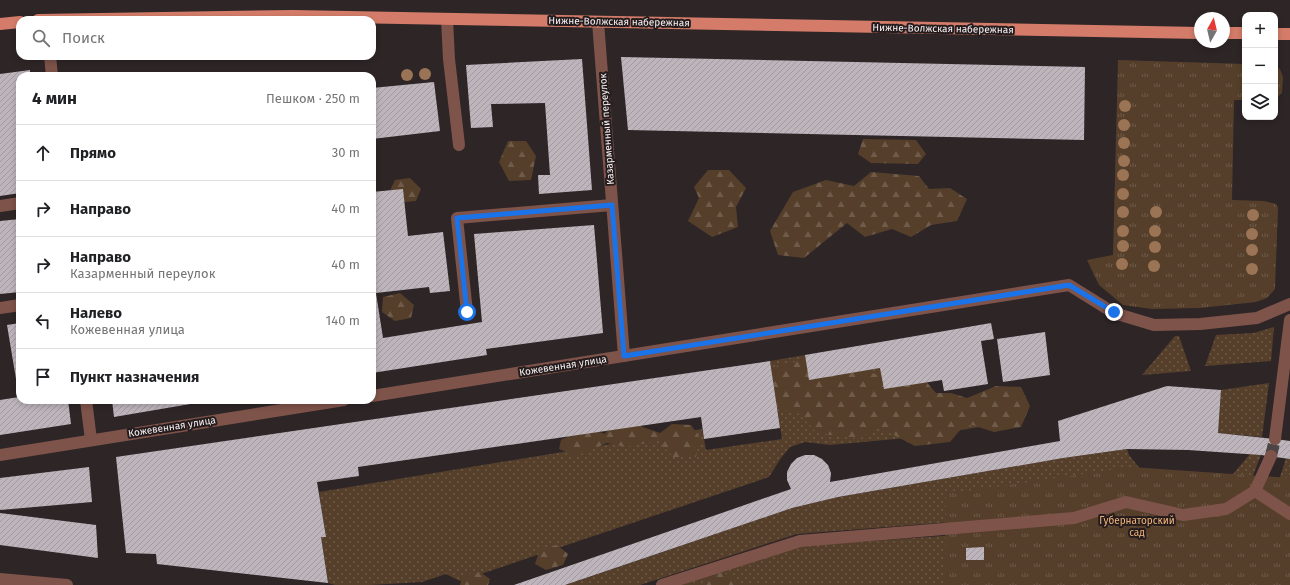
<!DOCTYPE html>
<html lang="ru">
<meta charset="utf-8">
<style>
:root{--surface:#fff;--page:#f2f2f2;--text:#202124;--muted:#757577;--line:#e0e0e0}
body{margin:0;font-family:"Fira Sans",sans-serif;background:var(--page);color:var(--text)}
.controls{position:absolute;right:12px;top:12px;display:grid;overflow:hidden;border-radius:8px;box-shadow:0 2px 6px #0003}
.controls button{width:36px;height:36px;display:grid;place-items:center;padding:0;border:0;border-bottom:1px solid var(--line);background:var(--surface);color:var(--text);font:20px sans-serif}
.compass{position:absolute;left:1194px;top:12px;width:36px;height:36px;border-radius:50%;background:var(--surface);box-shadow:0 2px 6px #0003;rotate:8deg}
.stop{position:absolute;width:12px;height:12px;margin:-9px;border:3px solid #1a73e8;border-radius:50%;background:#fff}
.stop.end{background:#1a73e8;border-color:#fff;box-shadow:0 1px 4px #0008}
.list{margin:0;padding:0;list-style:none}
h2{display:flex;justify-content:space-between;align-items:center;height:52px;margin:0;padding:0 16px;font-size:17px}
h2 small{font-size:13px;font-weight:400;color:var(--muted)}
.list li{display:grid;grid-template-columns:26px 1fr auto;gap:12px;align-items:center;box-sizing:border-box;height:56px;padding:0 16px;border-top:1px solid var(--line)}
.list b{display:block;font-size:15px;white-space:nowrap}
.list p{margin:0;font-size:13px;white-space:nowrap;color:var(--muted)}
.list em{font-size:13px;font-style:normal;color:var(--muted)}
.icon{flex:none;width:22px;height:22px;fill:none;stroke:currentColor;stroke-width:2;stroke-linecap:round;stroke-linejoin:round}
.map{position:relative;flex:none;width:1290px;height:585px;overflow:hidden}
.search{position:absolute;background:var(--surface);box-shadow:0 2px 6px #0003;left:16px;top:16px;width:360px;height:44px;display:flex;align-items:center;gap:10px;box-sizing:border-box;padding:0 14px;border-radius:12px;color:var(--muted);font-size:15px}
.panel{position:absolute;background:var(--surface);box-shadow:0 2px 6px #0003;left:16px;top:72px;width:360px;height:332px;border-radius:12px}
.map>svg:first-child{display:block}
</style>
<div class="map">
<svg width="1290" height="585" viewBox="0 0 1290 585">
<defs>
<pattern id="grass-dots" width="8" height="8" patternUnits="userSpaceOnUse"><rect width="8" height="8" fill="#553f2a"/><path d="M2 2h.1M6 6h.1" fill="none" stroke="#6e5b49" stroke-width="1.8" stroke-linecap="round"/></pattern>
<pattern id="forest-firs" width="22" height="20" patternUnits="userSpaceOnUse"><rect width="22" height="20" fill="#553f2a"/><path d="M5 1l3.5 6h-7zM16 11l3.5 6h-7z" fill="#6e5b49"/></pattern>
<pattern id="park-tufts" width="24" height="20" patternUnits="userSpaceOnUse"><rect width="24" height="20" fill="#553f2a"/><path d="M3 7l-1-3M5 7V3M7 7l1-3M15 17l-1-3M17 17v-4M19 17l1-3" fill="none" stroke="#6e5b49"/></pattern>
<pattern id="building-hatch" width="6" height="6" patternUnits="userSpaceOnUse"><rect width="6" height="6" fill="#beb5bc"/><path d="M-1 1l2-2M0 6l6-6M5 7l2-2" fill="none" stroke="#a19a9f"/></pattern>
</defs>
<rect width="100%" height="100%" fill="#2e2527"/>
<g fill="url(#grass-dots)">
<path d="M1274,327L1271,361L1205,366L1216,335L1254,333Z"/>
<path d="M1175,336H1179L1191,371L1142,375Z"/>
<path d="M805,355L809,380L880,368L998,424L918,437L830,445L805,442L790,447L781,458L769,477L460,581L446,574L422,582L370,585H335L328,583L321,537H326L319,492L702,429L706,450L782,439L770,361Z"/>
<path d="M1269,383L1262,437L1218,433L1221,390Z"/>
<path d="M1127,449L1129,455L1142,471L1208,484L1233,474L1250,454L1261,455L1252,478L976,520L797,534L640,585H566L792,508L838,497L1063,458Z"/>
<path d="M1286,458L1290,459V499L1276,490Z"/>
<path d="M999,532L1290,570V585H681L800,546Z"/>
</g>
<g fill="url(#forest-firs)">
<path d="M863,139L916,140L926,154L918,164L871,163L858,154Z"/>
<path d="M508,141H526L536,156L531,180L509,181L499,162Z"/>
<path d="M708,170H729L746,188L736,207L738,227L712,237L688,221L699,198L694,187Z"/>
<path d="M871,172L919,176L929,189L950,188L967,199L957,221L931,225L911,237L892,229L865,237L847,223L804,258L778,255L770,231L793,192L826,180L854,186Z"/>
<path d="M410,178L421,189L416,201L393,203L388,195L395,180Z"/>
<path d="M400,293L414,305L411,318L395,321L382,312L383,297Z"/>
<path d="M823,357L875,374L897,366L917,371L936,393H951L967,398L996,386L1021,387L1030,406L1021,427L994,432L966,423L950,442L915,446L878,427L860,439L817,433L799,414L771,407L767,378L778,365Z"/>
<path d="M628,422L660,433L672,424L691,425L700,438L696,457H673L658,441L626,447L607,443L577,456L559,449L561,440L586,427L605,434L611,423Z"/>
<path d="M557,545L568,554L563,565L546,570L535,564L540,549Z"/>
<path d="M480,572L490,579L488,585H460L463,575Z"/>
<path d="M723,572L735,580L734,585H702L704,577Z"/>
</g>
<g fill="url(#park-tufts)">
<path d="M1118,60L1245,64V100H1234L1232,200L1264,201L1276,204L1278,208L1275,289L1267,298L1256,302L1200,308L1152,309L1123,305L1099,285L1087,260L1113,255Z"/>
<path d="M1275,66L1280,69L1283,77L1282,93L1275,99Z"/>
<path d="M1131,467L1290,478V585H945L946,494Z"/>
</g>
<g fill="url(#building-hatch)">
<path d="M621,57L1085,67L1084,140L628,130Z"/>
<path d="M582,59L592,190L539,194L538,175H550L545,103L491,104L493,127L471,128L466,65Z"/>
<path d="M30,70V76H20V193L0,196V74Z"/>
<path d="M434,82L440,131L372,139V88Z"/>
<path d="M403,189L408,236L443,232L450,291L430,293L429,287L376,293L372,261V192Z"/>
<path d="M20,219V292L0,294V221Z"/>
<path d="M594,225L603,333L486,349L487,355L372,373V294L376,293L383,338L482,322L474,234Z"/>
<path d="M20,323V400H68L71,424L0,435V400L19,397L7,325Z"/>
<path d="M991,323L994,339L981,341L988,384L944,391L942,380L884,389L880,368L809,380L805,355Z"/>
<path d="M1045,332L1050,375L1003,382L997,339Z"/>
<path d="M770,361L780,428L704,439L701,417L358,467L359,476L317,482L326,537H321L328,583L157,564L156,554L126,553L116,457Z"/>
<path d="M1167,386L1221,390L1218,433L1275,439L1290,441V459L1261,455L1188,450L1127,449L1063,458L838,497L792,508L565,585H514L791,489L787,480V472L791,464L797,458L805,455H814L822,459L828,465L831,473L830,482L1060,441L1058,421Z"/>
<path d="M112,400H208V401L114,417Z"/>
<path d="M89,467L92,502L0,510V478Z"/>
<path d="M0,513L96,525L98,558L0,545Z"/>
<path d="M984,547V560H966V548Z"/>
</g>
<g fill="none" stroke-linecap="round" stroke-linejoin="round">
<path stroke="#4c4445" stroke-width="12" stroke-dasharray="12 6" stroke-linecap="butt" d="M1271,456L1275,439"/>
<g stroke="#7e534a" stroke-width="12">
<path d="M447,19L449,59L459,145"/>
<path d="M598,22L624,356"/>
<path d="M50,56L52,76"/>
<path d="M0,206L20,203"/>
<path d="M0,308L20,305"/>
<path d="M467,312L457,218L612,205"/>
<path d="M372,396L1069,285L1114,313L1154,325L1200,324L1257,318L1290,304"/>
<path d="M86,400L91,440"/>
<path d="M1275,439L1290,320"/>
<path d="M0,455L344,400"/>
<path d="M1255,491L1290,514"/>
<path d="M0,579L67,585"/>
<path d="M662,585L800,541L1074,518L1126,502L1183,515L1226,509L1255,491L1271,456"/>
</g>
<g stroke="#d47c69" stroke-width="12">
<path d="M38,20L293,16L1200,33"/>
<path d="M0,24L20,22"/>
<path d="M1224,33H1245"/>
<path d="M1275,34H1290"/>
</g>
</g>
<g fill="#9a7455">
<circle cx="425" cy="74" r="6"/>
<circle cx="407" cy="75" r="6"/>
<circle cx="1125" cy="106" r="6"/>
<circle cx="1124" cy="125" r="6"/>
<circle cx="1124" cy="143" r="6"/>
<circle cx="1124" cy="161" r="6"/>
<circle cx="1123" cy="175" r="6"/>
<circle cx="1123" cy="194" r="6"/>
<circle cx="1123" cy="212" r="6"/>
<circle cx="1156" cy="212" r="6"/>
<circle cx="1253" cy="215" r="6"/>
<circle cx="1123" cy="231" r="6"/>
<circle cx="1155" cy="231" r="6"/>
<circle cx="1252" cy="234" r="6"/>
<circle cx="1123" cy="246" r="6"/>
<circle cx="1155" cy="247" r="6"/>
<circle cx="1252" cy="250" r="6"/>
<circle cx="1122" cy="264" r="6"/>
<circle cx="1154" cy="266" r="6"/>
<circle cx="1252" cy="269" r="6"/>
</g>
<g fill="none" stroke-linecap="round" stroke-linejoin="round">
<path stroke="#1a73e8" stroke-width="5" d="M467,312L457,218L612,205L624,356L1069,285L1114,312"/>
</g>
<g text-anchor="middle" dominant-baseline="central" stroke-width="4" stroke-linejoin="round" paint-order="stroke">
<g font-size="10" fill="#f7f1f2" stroke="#241b1d">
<text transform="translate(619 22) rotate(1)">Нижне-Волжская набережная</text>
<text transform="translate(943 29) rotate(1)">Нижне-Волжская набережная</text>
<text transform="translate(607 129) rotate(-94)">Казарменный переулок</text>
<text transform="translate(563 366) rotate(-9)">Кожевенная улица</text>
<text transform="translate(172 427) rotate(-9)">Кожевенная улица</text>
</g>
<g font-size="10" fill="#f2b47a" stroke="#241b1d">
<text x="1137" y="521">Губернаторский<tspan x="1137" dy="12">сад</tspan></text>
</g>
</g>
</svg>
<div class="controls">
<button>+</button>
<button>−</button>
<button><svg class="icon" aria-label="layers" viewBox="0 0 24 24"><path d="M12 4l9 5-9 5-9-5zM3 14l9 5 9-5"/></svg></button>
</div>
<svg class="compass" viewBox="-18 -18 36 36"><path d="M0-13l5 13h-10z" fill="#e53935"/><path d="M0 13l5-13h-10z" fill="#757577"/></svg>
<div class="stop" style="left:467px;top:312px"></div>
<div class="stop end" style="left:1114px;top:312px"></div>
<div class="search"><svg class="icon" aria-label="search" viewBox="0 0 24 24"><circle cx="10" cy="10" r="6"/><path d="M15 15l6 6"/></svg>Поиск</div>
<section class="panel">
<h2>4 мин<small>Пешком · 250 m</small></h2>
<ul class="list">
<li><svg class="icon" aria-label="ahead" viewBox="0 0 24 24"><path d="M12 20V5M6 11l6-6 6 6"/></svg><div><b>Прямо</b></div><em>30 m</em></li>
<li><svg class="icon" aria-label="right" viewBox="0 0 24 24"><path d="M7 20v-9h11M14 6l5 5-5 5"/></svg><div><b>Направо</b></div><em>40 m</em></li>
<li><svg class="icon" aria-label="right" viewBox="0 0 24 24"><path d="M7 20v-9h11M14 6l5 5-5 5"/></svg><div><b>Направо</b><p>Казарменный переулок</p></div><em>40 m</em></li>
<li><svg class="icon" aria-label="left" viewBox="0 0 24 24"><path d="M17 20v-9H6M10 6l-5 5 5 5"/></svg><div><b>Налево</b><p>Кожевенная улица</p></div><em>140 m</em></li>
<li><svg class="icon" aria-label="arrive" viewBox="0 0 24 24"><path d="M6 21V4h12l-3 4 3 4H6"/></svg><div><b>Пункт назначения</b></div></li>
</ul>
</section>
</div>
